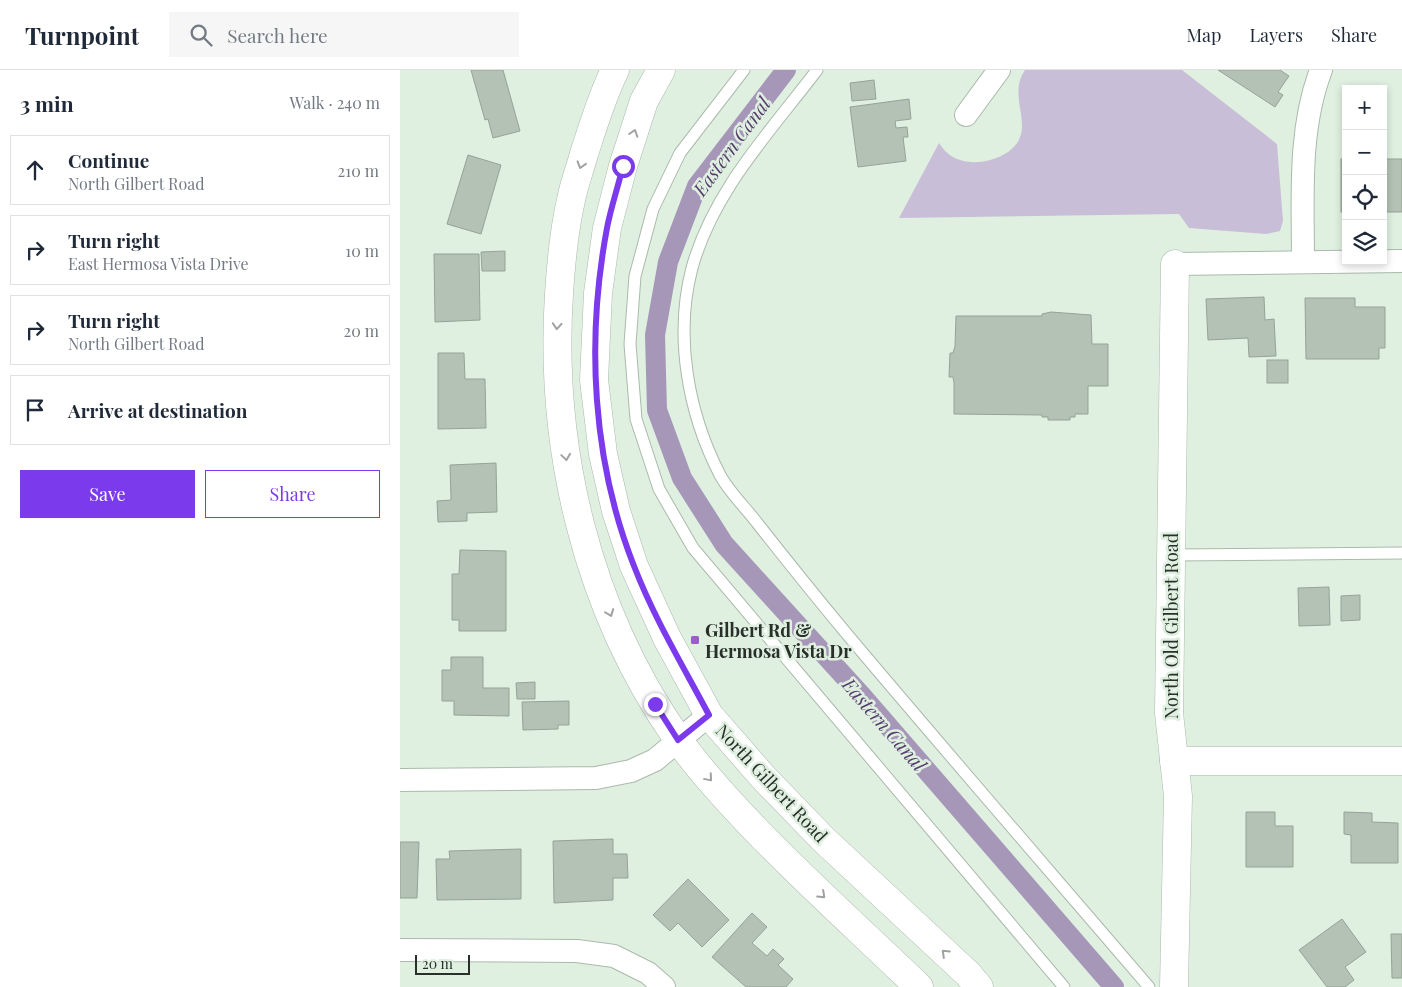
<!DOCTYPE html>
<meta charset="utf-8">
<style>
:root{--surface:#fff;--page:#f6f6f7;--text:#1f2937;--muted:#747a83;--line:#e0e1e3;--accent:#7c3aed}
body{margin:0;font-family:"Playfair Display",serif;background:var(--page);color:var(--text)}
.controls{position:absolute;right:15px;top:15px;display:grid;overflow:hidden;border-radius:0px;box-shadow:0 2px 8px #0003}
.controls button{width:45px;height:45px;display:grid;place-items:center;padding:0;border:0;border-bottom:1px solid var(--line);background:var(--surface);color:var(--text);font:25px sans-serif}
.scale{position:absolute;left:15px;bottom:12px;width:55px;box-sizing:border-box;padding-left:5px;border:2px solid #292f29;border-top:0;font-size:14px;line-height:18px;white-space:nowrap;color:#292f29;-webkit-text-stroke:4px #dff0e1;paint-order:stroke}
.stop{position:absolute;width:15px;height:15px;margin:-11px;border:4px solid #7c3aed;border-radius:50%;background:#fff}
.stop.end{background:#7c3aed;border-color:#fff;box-shadow:0 1px 5px #0008}
.list{margin:0;padding:0;list-style:none}
h2{display:flex;justify-content:space-between;align-items:center;height:65px;margin:0;padding:0 20px;font-size:21px}
h2 small{font-size:16px;font-weight:400;color:var(--muted)}
.list li{display:grid;grid-template-columns:32px 1fr auto;gap:15px;align-items:center;box-sizing:border-box;height:70px;margin:0 10px 10px;padding:0 10px;border:1px solid var(--line);border-radius:0px}
.list b{display:block;font-size:19px;white-space:nowrap}
.list p{margin:0;font-size:16px;white-space:nowrap;color:var(--muted)}
.list em{font-size:16px;font-style:normal;color:var(--muted)}
.actions{display:flex;gap:10px;padding:15px 20px}
.actions a{flex:1;padding:11px 0;border:1px solid var(--accent);border-radius:0px;text-align:center;font-size:18px;color:var(--accent)}
.actions .main{background:var(--accent);color:#fff}
.icon{flex:none;width:28px;height:28px;fill:none;stroke:currentColor;stroke-width:2;stroke-linecap:round;stroke-linejoin:round}
.map{position:relative;flex:none;width:1002px;height:917px;overflow:hidden}
header{display:flex;align-items:center;gap:30px;box-sizing:border-box;height:70px;padding:0 25px;background:var(--surface);border-bottom:1px solid var(--line)}
header strong{font-size:24px}
nav{display:flex;gap:28px;margin-inline-start:auto;font-size:18px}
.search{width:350px;height:45px;background:var(--page);display:flex;align-items:center;gap:12px;box-sizing:border-box;padding:0 18px;border-radius:0px;color:var(--muted);font-size:19px}
main{display:flex}
aside{flex:1;background:var(--surface)}
.map>svg:first-child{display:block}
</style>
<header>
<strong>Turnpoint</strong>
<div class="search"><svg class="icon" aria-label="search" viewBox="0 0 24 24"><circle cx="10" cy="10" r="6"/><path d="M15 15l6 6"/></svg>Search here</div>
<nav><a>Map</a><a>Layers</a><a>Share</a></nav>
</header>
<main>
<aside>
<h2>3 min<small>Walk · 240 m</small></h2>
<ul class="list">
<li><svg class="icon" aria-label="ahead" viewBox="0 0 24 24"><path d="M12 20V5M6 11l6-6 6 6"/></svg><div><b>Continue</b><p>North Gilbert Road</p></div><em>210 m</em></li>
<li><svg class="icon" aria-label="right" viewBox="0 0 24 24"><path d="M7 20v-9h11M14 6l5 5-5 5"/></svg><div><b>Turn right</b><p>East Hermosa Vista Drive</p></div><em>10 m</em></li>
<li><svg class="icon" aria-label="right" viewBox="0 0 24 24"><path d="M7 20v-9h11M14 6l5 5-5 5"/></svg><div><b>Turn right</b><p>North Gilbert Road</p></div><em>20 m</em></li>
<li><svg class="icon" aria-label="arrive" viewBox="0 0 24 24"><path d="M6 21V4h12l-3 4 3 4H6"/></svg><div><b>Arrive at destination</b></div></li>
</ul>
<div class="actions"><a class="main">Save</a><a>Share</a></div>
</aside>
<div class="map">
<svg width="1002" height="917" viewBox="0 0 1002 917">
<rect width="100%" height="100%" fill="#dff0e1"/>
<path fill="#c9bed7" d="M625,0H782L877,74L883,151L880,161L866,164L789,158L779,144L499,148L539,73C547,85 556,91 571,92C581,93 592,90 601,86C644,64 604,30 625,0Z"/>
<g fill="none" stroke-linecap="round" stroke-linejoin="round">
<path stroke="#a697b8" stroke-width="20" d="M386,0L297,116L268,192L255,265L257,340L282,408L324,474L463,627L714,917"/>
</g>
<g fill="#b3c2b4" stroke="#94a395">
<path d="M71,0H103L120,61L93,68L88,49L85,50Z"/>
<path d="M818,0H880L889,6L878,22L883,25L875,37Z"/>
<path d="M474,10L476,29L452,31L450,13Z"/>
<path d="M509,29L511,49L495,51L496,58L507,57L508,67H503L506,91L458,97L450,37Z"/>
<path d="M68,85L101,95L81,164L47,154Z"/>
<rect x="941" y="89" width="5" height="53"/>
<rect x="983" y="89" width="19" height="53"/>
<path d="M105,181V201H82L81,182Z"/>
<path d="M34,184H79L80,250L35,252Z"/>
<path d="M864,227L865,250L874,249L876,286L849,287L848,268L808,270L806,229Z"/>
<path d="M905,228H955V237H985V278H979V289H906Z"/>
<path d="M651,242L691,245L692,274H708V316H688V344H675V347H670V350H648V347H642V345L554,344V313L553,307H549L550,283H553L555,276L556,246H642V244Z"/>
<path d="M38,283H64L65,309H85L86,358L38,359Z"/>
<rect x="867" y="290" width="21" height="23"/>
<path d="M96,393L97,442L67,443V451L38,452L37,431L51,430L50,395Z"/>
<path d="M60,480L106,481V561H59V550H52V504H59Z"/>
<path d="M929,517L930,555L899,556L898,518Z"/>
<path d="M960,525V550L941,551V526Z"/>
<path d="M51,587H83V618H109V646L54,645V631H42V600H51Z"/>
<path d="M135,612V629H117L116,613Z"/>
<path d="M169,631V655H158V659L123,660L122,632Z"/>
<path d="M846,742H875V756H893V797H846Z"/>
<path d="M944,742L972,743V752L998,753V793H951V765L944,764Z"/>
<path d="M213,769V784H227L228,808H213V830L154,833L153,771Z"/>
<path d="M0,772H19L17,828H0Z"/>
<path d="M121,779V829L37,830L36,789H50L49,781Z"/>
<path d="M288,809L329,850L302,877L278,853L270,861L253,845Z"/>
<path d="M352,843L367,857L352,873L367,886L373,879L384,889L378,895L393,909L386,917H346L312,887Z"/>
<path d="M942,849L966,882L945,897L954,910L945,917H927L899,880Z"/>
<path d="M991,864H1002V908H992Z"/>
</g>
<g fill="none" stroke-linecap="round" stroke-linejoin="round">
<g stroke="#aab9ab" stroke-width="13">
<g id="lane">
<path d="M344,0L280,83L253,139L235,206L230,274L236,349L259,419L293,478L664,917"/>
<path d="M417,0C370,62 313,121 292,198C274,266 288,343 320,405C329,422 346,438 358,454C387,491 416,527 446,563C546,682 648,799 749,917"/>
<path d="M771,485L1002,483"/>
</g>
</g>
<g stroke="#aab9ab" stroke-width="24">
<g id="street">
<path d="M566,45L599,0"/>
<path d="M903,191C903,128 898,60 921,0"/>
<path d="M775,194L1002,191"/>
<path d="M0,710L196,708L231,701L255,690L309,645"/>
<path d="M0,880L177,881L214,886L248,903L264,917"/>
</g>
</g>
<g stroke="#aab9ab" stroke-width="29">
<g id="secondary">
<path d="M774,691H1002"/>
<path d="M774,917L778,726L769,643L775,194"/>
</g>
</g>
<g stroke="#aab9ab" stroke-width="29">
<g id="primary">
<path d="M215,0C202,26 193,56 184,84C180,99 174,114 171,130C164,160 161,193 159,224C149,379 187,539 277,668C300,701 328,731 356,760C408,814 465,865 519,917"/>
<path d="M261,0L244,31L223,96L207,158L198,223L194,310L203,384L216,441L234,496L267,568L309,645L363,707L423,769L568,904L579,917"/>
</g>
</g>
<use href="#lane" stroke="#fff" stroke-width="11"/>
<use href="#street" stroke="#fff" stroke-width="22"/>
<use href="#secondary" stroke="#fff" stroke-width="28"/>
<use href="#primary" stroke="#fff" stroke-width="28"/>
</g>
<defs><path id="oneway-chevron" d="M-2-3.5L2.5 0L-2 3.5" fill="none" stroke-width="1.6" stroke-linecap="round" stroke-linejoin="round" transform="scale(1.25)"/></defs>
<g stroke="#9fa19f">
<use href="#oneway-chevron" transform="translate(234 63) rotate(-72)"/>
<use href="#oneway-chevron" transform="translate(181 95) rotate(107)"/>
<use href="#oneway-chevron" transform="translate(157 256) rotate(94)"/>
<use href="#oneway-chevron" transform="translate(166 387) rotate(82)"/>
<use href="#oneway-chevron" transform="translate(210 543) rotate(69)"/>
<use href="#oneway-chevron" transform="translate(309 708) rotate(50)"/>
<use href="#oneway-chevron" transform="translate(422 825) rotate(43)"/>
<use href="#oneway-chevron" transform="translate(545 883) rotate(-137)"/>
</g>
<g fill="none" stroke-linecap="round" stroke-linejoin="round">
<path stroke="#7c3aed" stroke-width="6" d="M223,96C218,117 211,137 207,158C186,270 192,390 234,496C254,548 283,596 309,645L278,670L255,634"/>
</g>
<rect fill="#9a5cd3" stroke="#dff0e1" stroke-width="2" x="290" y="565" width="10" height="10" rx="2.5"/>
<g text-anchor="middle" dominant-baseline="central" stroke-width="5" stroke-linejoin="round" paint-order="stroke">
<g font-size="18" fill="#292f29" stroke="#dff0e1">
<text transform="translate(771 556) rotate(-90)">North Old Gilbert Road</text>
<text transform="translate(372 713) rotate(47)">North Gilbert Road</text>
</g>
<g font-size="18" font-weight="bold" fill="#292f29" stroke="#dff0e1" text-anchor="start">
<text x="305" y="560">Gilbert Rd &amp;<tspan x="305" dy="21">Hermosa Vista Dr</tspan></text>
</g>
<g font-size="19" font-style="italic" fill="#563f6d" stroke="#dff0e1">
<text transform="translate(331 76) rotate(-54)">Eastern Canal</text>
<text transform="translate(485 654) rotate(49)">Eastern Canal</text>
</g>
</g>
</svg>
<div class="controls">
<button>+</button>
<button>−</button>
<button><svg class="icon" aria-label="locate" viewBox="0 0 24 24"><circle cx="12" cy="12" r="6"/><path d="M12 2v4M12 18v4M2 12h4M18 12h4"/></svg></button>
<button><svg class="icon" aria-label="layers" viewBox="0 0 24 24"><path d="M12 4l9 5-9 5-9-5zM3 14l9 5 9-5"/></svg></button>
</div>
<div class="scale">20 m</div>
<div class="stop" style="left:223px;top:96px"></div>
<div class="stop end" style="left:255px;top:634px"></div>
</div>
</main>
